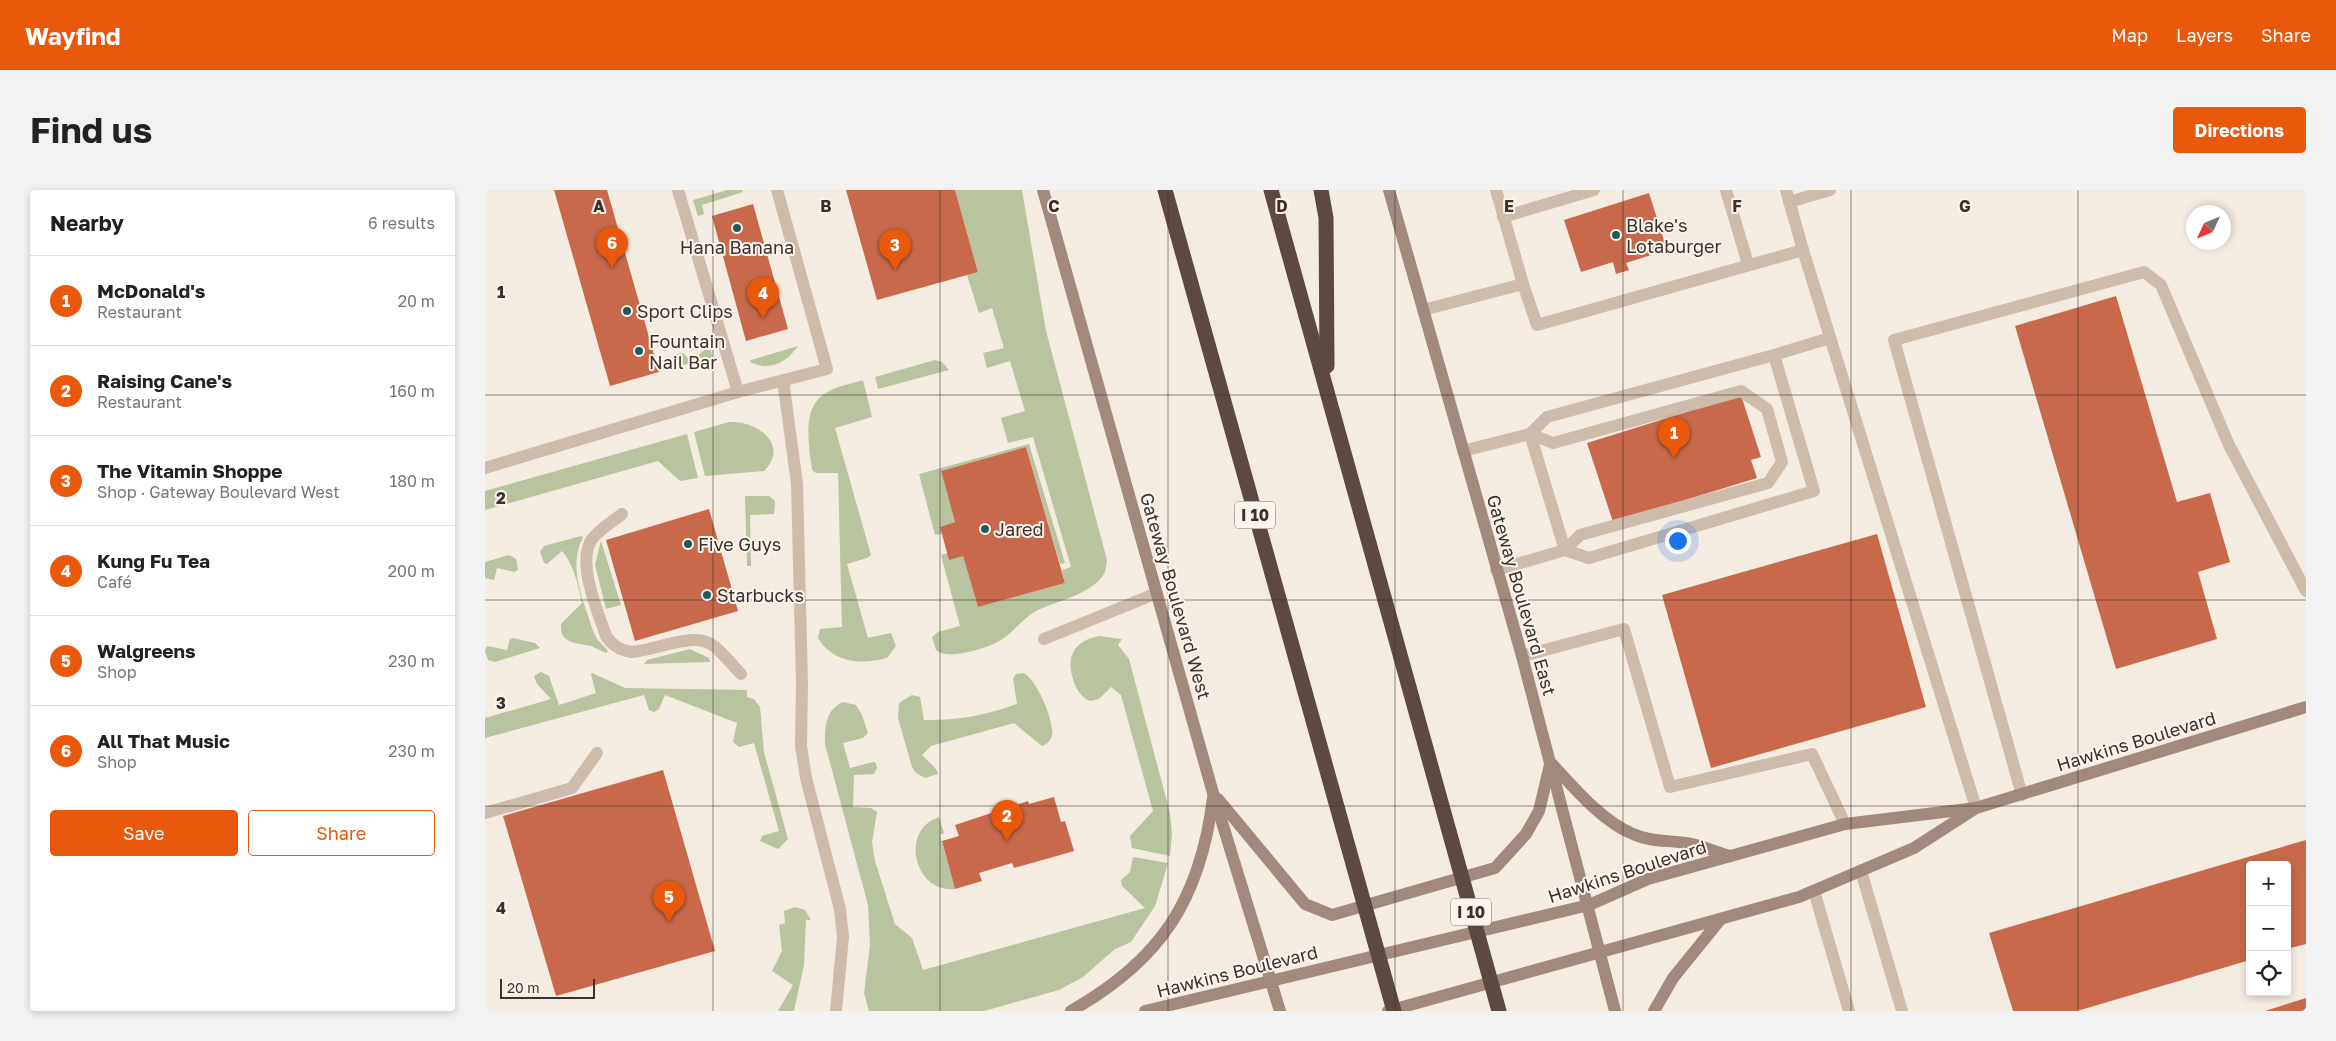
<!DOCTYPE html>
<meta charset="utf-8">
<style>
:root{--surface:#fff;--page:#f2f2f2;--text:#222;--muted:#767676;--line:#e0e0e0;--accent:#ea580c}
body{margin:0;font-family:"Golos Text",sans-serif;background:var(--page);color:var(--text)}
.controls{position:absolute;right:15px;bottom:15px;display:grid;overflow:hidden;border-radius:5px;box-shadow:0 2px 8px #0003}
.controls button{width:45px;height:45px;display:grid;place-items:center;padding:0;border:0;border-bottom:1px solid var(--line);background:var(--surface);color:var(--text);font:25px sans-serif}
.compass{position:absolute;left:1701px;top:15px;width:45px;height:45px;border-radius:50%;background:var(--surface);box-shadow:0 2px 8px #0003;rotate:226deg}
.scale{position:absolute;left:15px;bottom:12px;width:95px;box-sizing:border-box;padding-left:5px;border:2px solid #3b302b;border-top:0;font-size:14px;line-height:18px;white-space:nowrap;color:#3b302b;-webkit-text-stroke:4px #fbf5ee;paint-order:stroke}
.you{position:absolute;left:1192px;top:350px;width:18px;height:18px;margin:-12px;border:4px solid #fff;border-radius:50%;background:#1a73e8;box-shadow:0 0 0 8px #1a73e833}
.badge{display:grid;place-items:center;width:32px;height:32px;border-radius:50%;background:var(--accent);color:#fff;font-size:16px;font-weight:700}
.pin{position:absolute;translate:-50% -41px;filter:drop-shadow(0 1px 2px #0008)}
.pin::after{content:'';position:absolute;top:26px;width:18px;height:15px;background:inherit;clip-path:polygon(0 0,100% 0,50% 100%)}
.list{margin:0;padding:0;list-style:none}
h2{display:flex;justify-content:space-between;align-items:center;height:65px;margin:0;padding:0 20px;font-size:21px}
h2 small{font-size:16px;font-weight:400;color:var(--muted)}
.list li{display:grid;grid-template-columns:32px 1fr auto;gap:15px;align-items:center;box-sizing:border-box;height:90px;padding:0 20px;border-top:1px solid var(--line)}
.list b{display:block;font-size:19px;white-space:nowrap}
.list p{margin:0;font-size:16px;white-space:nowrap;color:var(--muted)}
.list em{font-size:16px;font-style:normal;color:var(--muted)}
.actions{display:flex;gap:10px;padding:15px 20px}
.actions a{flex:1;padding:11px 0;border:1px solid var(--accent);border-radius:5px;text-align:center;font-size:18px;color:var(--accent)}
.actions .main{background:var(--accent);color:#fff}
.icon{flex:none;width:28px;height:28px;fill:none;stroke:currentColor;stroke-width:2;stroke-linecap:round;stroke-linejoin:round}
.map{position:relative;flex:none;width:1821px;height:821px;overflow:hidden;border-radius:5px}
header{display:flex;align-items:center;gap:30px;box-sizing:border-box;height:70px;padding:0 25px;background:var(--accent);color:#fff}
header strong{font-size:24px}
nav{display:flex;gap:28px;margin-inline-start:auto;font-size:18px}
.intro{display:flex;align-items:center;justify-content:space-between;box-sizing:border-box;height:120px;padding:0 30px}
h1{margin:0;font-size:35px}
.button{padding:12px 22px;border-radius:5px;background:var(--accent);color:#fff;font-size:18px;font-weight:700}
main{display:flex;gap:30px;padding:0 30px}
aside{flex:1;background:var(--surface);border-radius:5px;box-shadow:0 2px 8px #0003}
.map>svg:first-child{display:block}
</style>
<header>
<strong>Wayfind</strong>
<nav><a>Map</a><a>Layers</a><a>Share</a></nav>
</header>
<div class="intro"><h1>Find us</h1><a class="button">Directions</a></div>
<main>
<aside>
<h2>Nearby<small>6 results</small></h2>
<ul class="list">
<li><span class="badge">1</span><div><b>McDonald's</b><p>Restaurant</p></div><em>20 m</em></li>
<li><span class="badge">2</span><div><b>Raising Cane's</b><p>Restaurant</p></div><em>160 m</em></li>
<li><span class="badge">3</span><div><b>The Vitamin Shoppe</b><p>Shop · Gateway Boulevard West</p></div><em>180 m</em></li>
<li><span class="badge">4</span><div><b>Kung Fu Tea</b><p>Café</p></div><em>200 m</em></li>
<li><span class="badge">5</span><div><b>Walgreens</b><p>Shop</p></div><em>230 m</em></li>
<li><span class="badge">6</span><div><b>All That Music</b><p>Shop</p></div><em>230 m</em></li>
</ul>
<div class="actions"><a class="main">Save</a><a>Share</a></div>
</aside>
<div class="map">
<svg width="1821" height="821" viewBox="0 0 1821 821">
<rect width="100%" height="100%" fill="#f4ebe1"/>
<g fill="#b8c4a0">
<path d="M242,0H257L258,2L217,15L219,24L213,26L208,10Z"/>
<path d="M470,0H537L561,141L622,370C621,377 621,383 616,388C601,406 571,411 551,421C538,428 529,442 516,450C504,458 462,471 451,460L447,447L453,442L475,436L456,365L463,363L478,366L493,417L580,393L577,380L586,377L548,247L523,253L516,228L540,221L525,171L502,178L498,163L519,158L507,118L494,123L482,85L493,81Z"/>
<path d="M313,156C302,172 285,182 265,172L266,170Z"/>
<path d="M222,158L226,161L231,181L216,170L192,177L188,165L198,163L206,171Z"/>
<path d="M450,170L457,172L464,180L393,199L390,187Z"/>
<path d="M378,190L387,227L350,238L386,365L382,368L362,374L383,448L406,443L411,456L402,468C376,475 348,473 333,448L335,439L357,437L353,283H331L327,280C324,256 316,217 341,203C351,196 366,194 378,190Z"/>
<path d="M244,232C272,230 305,255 279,281L220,286L209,242Z"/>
<path d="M202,244L213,288L195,291L173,271L0,320V301Z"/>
<path d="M544,254L580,373L575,374L541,257L456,281L470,332L455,337L457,344L450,345L434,284Z"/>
<path d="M260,306H284L290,311L289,324L265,325L266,376H262Z"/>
<path d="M96,346L98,347C82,377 99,411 108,441L112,449L123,461L121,463C116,461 111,458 106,456C92,453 74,454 76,434L97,413C93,395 89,375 77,361L62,374L59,373L55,362L59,356Z"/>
<path d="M116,351L136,415L121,419L110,375Z"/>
<path d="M24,365L31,369L33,380L29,382L12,378L9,390L0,388V372Z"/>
<path d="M614,446L637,449L633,455L644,469L685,623L687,644L685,666L647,658L645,646L668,621L636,505L626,497L614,509L605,511C590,506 581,476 588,463C592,453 604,448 614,446Z"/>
<path d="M28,448L50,453L55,458L10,472L3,470L0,461L2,456L22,460L25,449Z"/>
<path d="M205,459L224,468L225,472L159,474L162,470Z"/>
<path d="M56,482L64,486L74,515L111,503L106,484L107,483L140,498L262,500V507L269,509L275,517L279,562L303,649L293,659L275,651L277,646L294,641L269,553L254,557L248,552L252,533L180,505L174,519L169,522L164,520L159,505L0,548V528L66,509L52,494L49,486Z"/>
<path d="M538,483C551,487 570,533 567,545C566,551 562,554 557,556L529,533L446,556L437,565L451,579L453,584L440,588L431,583L427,577L413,528L414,513L427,505L435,507L439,530C470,531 503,525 532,514L528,488L531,484Z"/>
<path d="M358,512L371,515L377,525L383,543L378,548L358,553L365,578L388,572L391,573L392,578L389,584L369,585L368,617L386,618L392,622L387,652L390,671L410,734L427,748L438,780L660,718L637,696L636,690L645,682L648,667L683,673L670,716L646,752L630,759L598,787L574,800L499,821H384L379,803L385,755L383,715L340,554C340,537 340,520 358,512Z"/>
<path d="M454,627L459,643L455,645L470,699C431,704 413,641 454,627Z"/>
<path d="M310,717L320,720L326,730H321L319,775L309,821H293L308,795L287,781L297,761L294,735L300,733L299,721Z"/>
</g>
<g fill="#c8694b">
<path d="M69,0H122L174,182L125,196Z"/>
<path d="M361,0H470L493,82L392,110Z"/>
<path d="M1164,3L1182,60L1141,73L1144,80L1131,84L1128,72L1096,82L1079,30Z"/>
<path d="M268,14L303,139L261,151L227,26Z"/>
<path d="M1631,106L1692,312L1725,303L1745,372L1713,382L1732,449L1631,479L1530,136Z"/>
<path d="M1256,205L1276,267L1266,270L1272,288L1128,332L1102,253Z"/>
<path d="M541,257L580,393L493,417L478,366L464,370L457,344L455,337L470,332L456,281Z"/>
<path d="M224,319L253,421L150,451L121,350Z"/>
<path d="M1392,344L1441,517L1226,578L1177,405Z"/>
<path d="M178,580L230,761L71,806L18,626Z"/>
<path d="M569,607L576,632L580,631L589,661L529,678L527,673L494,683L497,691L470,699L457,651L474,646L470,635L543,611L544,614Z"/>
<path d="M1821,650V754L1802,759V675H1765V770L1592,821H1528L1504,743Z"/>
<path d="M1821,808V821H1780Z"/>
</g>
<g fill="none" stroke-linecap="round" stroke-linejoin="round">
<g stroke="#cdbbac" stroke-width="12">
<path d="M193,0L253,202"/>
<path d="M1011,0L1038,94"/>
<path d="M1241,0L1263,74"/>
<path d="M1304,12L1345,0"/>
<path d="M1018,27L1109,0"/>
<path d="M1318,60L1491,618"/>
<path d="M938,120L1038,94L1052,135L1318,60L1301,0"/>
<path d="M1289,165L1345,148"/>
<path d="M298,190L312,294L317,494L316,556L321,588L355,719L358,747L351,821"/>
<path d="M1256,201L1282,219L1297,272L1283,293L1095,345L1080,360L1045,244L1068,253Z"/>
<path d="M978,261L1045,244L1062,227L1289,165L1329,301L1104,368L1080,360L1011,380"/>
<path d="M0,278L253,202L342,179L292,0"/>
<path d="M137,324C127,332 115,339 107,349C91,373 113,421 121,446C128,456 135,460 146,462C171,461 209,440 229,456C239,464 247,475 256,484"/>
<path d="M559,449L672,403"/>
<path d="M1037,466L1139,439L1185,597L1327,564L1360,634"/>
<path d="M1537,605L1409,150L1659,82L1676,95L1744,255L1821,401"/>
<path d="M0,623L87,598L112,563"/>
<path d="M1376,681L1417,821"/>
<path d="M1329,701L1364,821"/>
</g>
<g stroke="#a18a7d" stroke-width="12">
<path d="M558,0L728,603L795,821"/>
<path d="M904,0L1037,466L1130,821"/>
<path d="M1067,574C1089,598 1118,632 1148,644C1165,652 1183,650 1201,653C1215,655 1231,662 1245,666"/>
<path d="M733,609L820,714L847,725L1010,678L1041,644L1054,621L1065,575"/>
<path d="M586,821C676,770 715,710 728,608"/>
<path d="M660,821L1104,715L1163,689L1360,634L1491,618L1821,517"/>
<path d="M903,821L1314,707L1429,658L1488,620"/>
<path d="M1169,821L1188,788L1235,730"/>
</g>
<g stroke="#5c4a42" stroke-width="15">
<path d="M680,0L909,821"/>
<path d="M786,0L1014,821"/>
<path d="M836,0L841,28L842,176"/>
</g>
</g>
<path fill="none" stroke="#3b302b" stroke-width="1" stroke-opacity="0.55" d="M228,0V821M455,0V821M683,0V821M910,0V821M1138,0V821M1366,0V821M1593,0V821M0,205H1821M0,410H1821M0,616H1821"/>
<g fill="#1f5a5e" stroke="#fbf5ee" stroke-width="2">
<circle cx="252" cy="38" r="5"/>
<circle cx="1131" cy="45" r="5"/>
<circle cx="142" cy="121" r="5"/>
<circle cx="154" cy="161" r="5"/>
<circle cx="500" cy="339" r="5"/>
<circle cx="203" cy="354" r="5"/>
<circle cx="222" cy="405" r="5"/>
</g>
<g text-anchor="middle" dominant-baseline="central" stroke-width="4" stroke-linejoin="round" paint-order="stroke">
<g fill="#fbf5ee" stroke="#756b66" stroke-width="1">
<rect x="750" y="311.5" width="40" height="27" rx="4"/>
<rect x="966" y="708.5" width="40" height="27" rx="4"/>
</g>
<g font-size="16" font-weight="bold" fill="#3b302b">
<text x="770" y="325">I 10</text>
<text x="986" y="722">I 10</text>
</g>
<g font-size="18" fill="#3b302b" stroke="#fbf5ee" text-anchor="start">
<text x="1141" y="35">Blake's<tspan x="1141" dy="21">Lotaburger</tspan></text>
<text x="252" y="57" text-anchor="middle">Hana Banana</text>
<text x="152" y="121">Sport Clips</text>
<text x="164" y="151">Fountain<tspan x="164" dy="21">Nail Bar</tspan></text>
<text x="510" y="339">Jared</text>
<text x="213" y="354">Five Guys</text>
<text x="232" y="405">Starbucks</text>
</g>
<g font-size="18" fill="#3b302b" stroke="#fbf5ee">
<text transform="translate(1037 405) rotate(74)">Gateway Boulevard East</text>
<text transform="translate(691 406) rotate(74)">Gateway Boulevard West</text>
<text transform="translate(1651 551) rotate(-17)">Hawkins Boulevard</text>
<text transform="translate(1142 681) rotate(-18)">Hawkins Boulevard</text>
<text transform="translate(752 781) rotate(-14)">Hawkins Boulevard</text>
</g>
</g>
<g font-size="16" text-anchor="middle" font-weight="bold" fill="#3b302b" stroke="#fbf5ee" stroke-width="4" stroke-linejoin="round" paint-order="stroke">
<text x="114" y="22">A</text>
<text x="341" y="22">B</text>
<text x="569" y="22">C</text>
<text x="797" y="22">D</text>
<text x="1024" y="22">E</text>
<text x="1252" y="22">F</text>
<text x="1480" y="22">G</text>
<text x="16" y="108">1</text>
<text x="16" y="314">2</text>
<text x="16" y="519">3</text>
<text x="16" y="724">4</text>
</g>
</svg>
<div class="controls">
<button>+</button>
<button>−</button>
<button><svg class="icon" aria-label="locate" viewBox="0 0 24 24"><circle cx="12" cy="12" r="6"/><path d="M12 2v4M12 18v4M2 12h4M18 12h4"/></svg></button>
</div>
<svg class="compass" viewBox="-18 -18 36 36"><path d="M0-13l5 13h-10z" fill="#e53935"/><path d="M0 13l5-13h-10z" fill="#767676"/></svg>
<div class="scale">20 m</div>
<div class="you"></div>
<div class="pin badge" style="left:1189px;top:268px">1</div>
<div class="pin badge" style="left:522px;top:651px">2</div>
<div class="pin badge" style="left:410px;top:80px">3</div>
<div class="pin badge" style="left:278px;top:128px">4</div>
<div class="pin badge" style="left:184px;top:732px">5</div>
<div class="pin badge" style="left:127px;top:78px">6</div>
</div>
</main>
